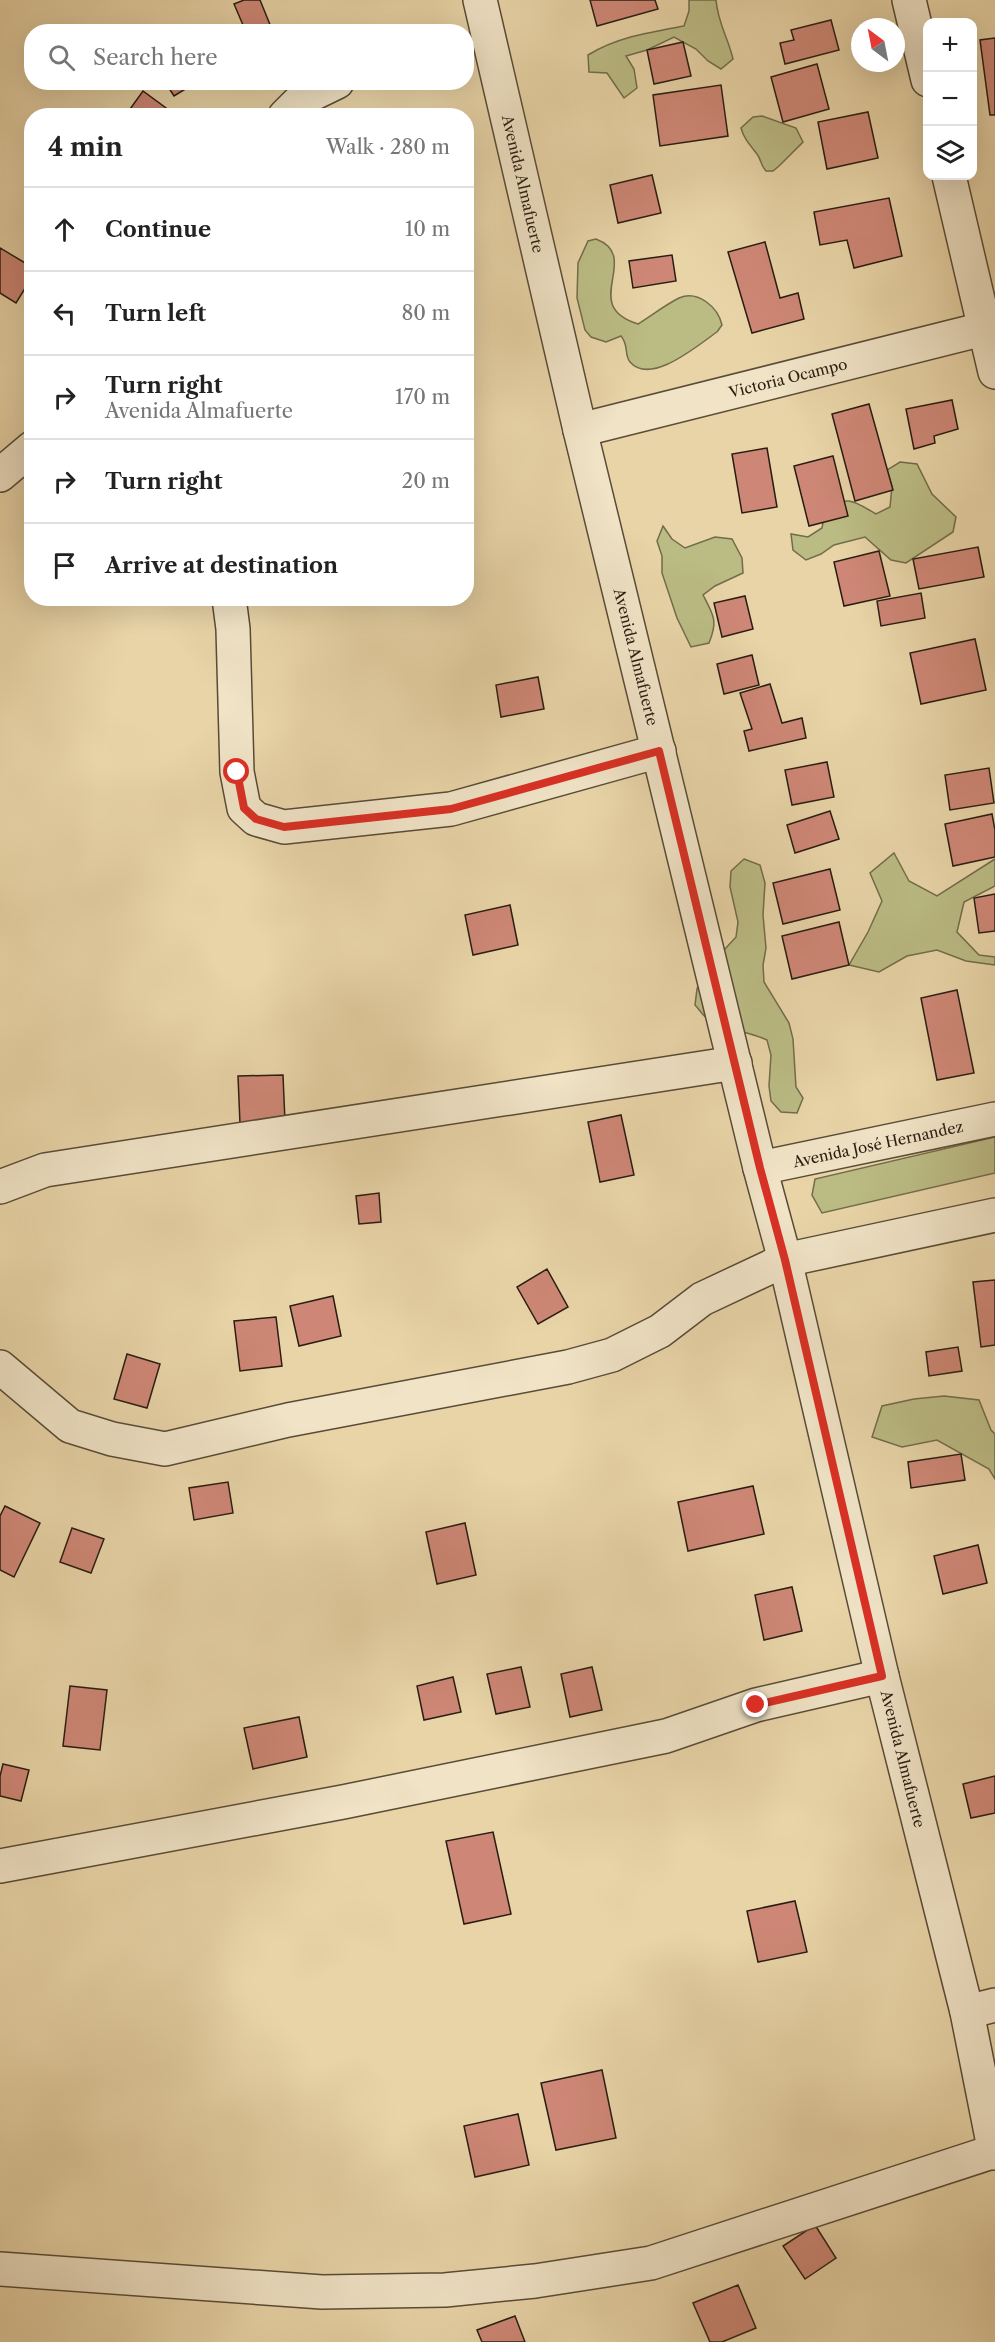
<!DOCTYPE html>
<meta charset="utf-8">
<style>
:root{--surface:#fff;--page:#f2f2f2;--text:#222;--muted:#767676;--line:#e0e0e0}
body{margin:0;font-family:"Libre Caslon Text",serif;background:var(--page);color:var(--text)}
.controls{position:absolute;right:18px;top:18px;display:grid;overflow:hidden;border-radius:12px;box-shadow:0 6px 24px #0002}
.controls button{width:54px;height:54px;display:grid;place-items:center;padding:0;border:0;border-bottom:2px solid var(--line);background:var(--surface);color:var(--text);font:30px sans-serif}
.compass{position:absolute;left:851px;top:18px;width:54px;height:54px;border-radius:50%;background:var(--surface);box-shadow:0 6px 24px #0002;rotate:328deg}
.stop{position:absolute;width:18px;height:18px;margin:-14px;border:4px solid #d93025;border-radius:50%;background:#fff}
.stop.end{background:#d93025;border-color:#fff;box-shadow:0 2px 6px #0008}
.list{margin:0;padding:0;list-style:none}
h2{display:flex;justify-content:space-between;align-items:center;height:78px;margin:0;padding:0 24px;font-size:26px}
h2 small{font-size:20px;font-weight:400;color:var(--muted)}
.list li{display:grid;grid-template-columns:39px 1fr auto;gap:18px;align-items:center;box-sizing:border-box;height:84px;padding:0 24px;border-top:2px solid var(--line)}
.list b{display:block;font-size:22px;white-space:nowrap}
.list p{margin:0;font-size:20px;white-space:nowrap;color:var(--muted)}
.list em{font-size:20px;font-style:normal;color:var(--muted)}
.icon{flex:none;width:33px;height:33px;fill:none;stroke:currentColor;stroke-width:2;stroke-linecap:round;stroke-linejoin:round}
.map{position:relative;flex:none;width:995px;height:2342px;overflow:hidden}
.search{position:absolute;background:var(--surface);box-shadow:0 6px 24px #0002;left:24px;top:24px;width:450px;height:66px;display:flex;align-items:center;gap:15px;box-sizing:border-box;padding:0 21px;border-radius:24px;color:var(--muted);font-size:22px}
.panel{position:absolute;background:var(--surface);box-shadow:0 6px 24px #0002;left:24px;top:108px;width:450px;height:498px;border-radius:24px}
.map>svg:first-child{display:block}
</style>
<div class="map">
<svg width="995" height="2342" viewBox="0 0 995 2342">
<rect width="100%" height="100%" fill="#e8d4a7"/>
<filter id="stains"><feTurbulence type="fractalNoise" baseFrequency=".00333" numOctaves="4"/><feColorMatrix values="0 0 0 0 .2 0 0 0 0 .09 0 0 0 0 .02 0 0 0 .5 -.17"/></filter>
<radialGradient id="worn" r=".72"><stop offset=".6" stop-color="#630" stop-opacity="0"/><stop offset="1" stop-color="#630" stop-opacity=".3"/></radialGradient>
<g fill="#bbbb84" stroke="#726c4b" stroke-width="1.5">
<path d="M689,0H716C718,24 728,37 733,59L721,69L708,61L696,49L674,37L647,50L626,56L634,69L637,88L624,98L607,73L589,72L588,55C617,37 651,32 684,26L689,11Z"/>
<path d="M762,116L796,128L803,142L779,166L773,171H766C761,166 761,159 757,154C750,145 744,139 741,128L753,117Z"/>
<path d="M596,239C643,257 578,306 638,324C651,316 665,305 679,298C698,290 718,307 722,325L717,332C698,345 651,386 630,362C624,355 629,345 621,336L606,342L591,337L585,330L577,298L578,263L588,241Z"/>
<path d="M900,462L917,464L932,494L956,517L953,532L906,563L891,560L865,537L834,545L821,554L806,560L793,550L791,534L808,537L822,528L825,511C846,494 854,501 876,514L890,507L892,486L887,470Z"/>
<path d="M663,526L672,539L685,548L715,537L732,539L742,558L743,573L715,586L703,595C714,616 718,621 709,643L691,647L677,618L662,573V556L657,541Z"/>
<path d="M894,853L909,881L937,896L995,859V886L964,902L957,932L979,955L995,957V965L966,961L937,950L907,956L879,972L849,965L868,932L882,901L870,873Z"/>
<path d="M744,859L760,865L765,883L763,915L766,948L763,965L764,982L789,1023L793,1039L796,1087L803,1098L797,1113L781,1112L771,1101L769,1086L771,1055L767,1040C748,1031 726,1030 708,1019C703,1016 699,1009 695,1005L697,989L703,973L736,937L738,922L730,887L731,871Z"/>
<path d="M995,1137V1173L822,1213L812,1195L815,1179Z"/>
<path d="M944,1396L979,1400L991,1430L995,1434V1479L989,1469L937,1440L902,1447L872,1437L882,1406L914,1399Z"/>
</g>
<g fill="#ce8776" stroke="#291d12" stroke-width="1.5">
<path d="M244,0H260L273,32H246L234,4Z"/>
<path d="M590,0H655L658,9L597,26Z"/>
<path d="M831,20L839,50L785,64L780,43L794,40L791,30Z"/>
<path d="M995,38V115H990L980,40Z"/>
<path d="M683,42L691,76L654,84L647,50Z"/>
<path d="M817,64L829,109L783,122L771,77Z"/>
<path d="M165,82H197L174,96Z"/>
<path d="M721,85L728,136L660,146L653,95Z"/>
<path d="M143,91L166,108L161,116H125Z"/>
<path d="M868,112L878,158L827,169L818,122Z"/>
<path d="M652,175L661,213L618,223L610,185Z"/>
<path d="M889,198L902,256L854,268L847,240L820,245L814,212Z"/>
<path d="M765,242L780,298L798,293L804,319L752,333L728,252Z"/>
<path d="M0,248L32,267V277L16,303L0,293Z"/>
<path d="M672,255L676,281L633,288L629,261Z"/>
<path d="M952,400L958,429L934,436L935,443L914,449L906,409Z"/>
<path d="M869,404L893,490L855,501L832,414Z"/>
<path d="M767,448L777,507L742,513L732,454Z"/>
<path d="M833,456L848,516L809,526L794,466Z"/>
<path d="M978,547L984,577L919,589L913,559Z"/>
<path d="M879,551L890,596L844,606L834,562Z"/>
<path d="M921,593L925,618L881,626L877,601Z"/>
<path d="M745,596L753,629L722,637L714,603Z"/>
<path d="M975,639L986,690L921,704L910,653Z"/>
<path d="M752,655L759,685L724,694L717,664Z"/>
<path d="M538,677L544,709L501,717L496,685Z"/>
<path d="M770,684L782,723L802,718L806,738L749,751L744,731L752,729L740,693Z"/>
<path d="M827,762L834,797L792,805L785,770Z"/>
<path d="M989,768L994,803L950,810L945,775Z"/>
<path d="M830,811L839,839L795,853L787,825Z"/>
<path d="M992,814L995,830V857L953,866L945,824Z"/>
<path d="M830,869L840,910L783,924L773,883Z"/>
<path d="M995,894V931L979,933L974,898Z"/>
<path d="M510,905L518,945L473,955L465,915Z"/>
<path d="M839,922L849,965L792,979L782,936Z"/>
<path d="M957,990L974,1073L937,1080L921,998Z"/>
<path d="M283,1075L285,1122L240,1124L238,1076Z"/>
<path d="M621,1115L634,1175L600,1182L588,1122Z"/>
<path d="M379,1193L381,1222L359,1224L356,1196Z"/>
<path d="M547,1269L568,1307L538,1324L517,1287Z"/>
<path d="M995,1280V1345L981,1347L973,1282Z"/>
<path d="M333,1296L341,1336L299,1346L290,1306Z"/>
<path d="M276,1317L282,1366L240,1371L234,1321Z"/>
<path d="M958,1347L962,1371L929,1376L926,1352Z"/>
<path d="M127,1354L160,1364L147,1408L114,1399Z"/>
<path d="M961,1454L965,1480L911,1488L908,1462Z"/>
<path d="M228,1482L233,1513L194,1520L189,1488Z"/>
<path d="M753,1486L764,1534L688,1551L678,1502Z"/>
<path d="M5,1506L40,1523L14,1577L0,1570V1516Z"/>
<path d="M465,1523L476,1575L437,1584L426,1532Z"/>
<path d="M72,1528L104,1539L91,1573L60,1562Z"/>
<path d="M978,1545L987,1583L943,1594L934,1556Z"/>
<path d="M792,1587L802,1631L764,1640L755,1595Z"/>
<path d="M521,1667L530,1707L496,1714L487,1674Z"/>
<path d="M592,1667L602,1710L570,1717L561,1674Z"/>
<path d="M453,1677L461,1712L424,1720L417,1686Z"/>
<path d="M70,1686L107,1690L100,1750L63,1746Z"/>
<path d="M299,1717L307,1757L253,1769L244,1728Z"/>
<path d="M3,1764L29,1770L21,1801L0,1796V1776Z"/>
<path d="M995,1776V1813L971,1818L963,1784Z"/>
<path d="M493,1832L511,1914L464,1924L446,1841Z"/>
<path d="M795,1901L807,1952L758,1962L747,1911Z"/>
<path d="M602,2070L616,2138L556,2150L541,2083Z"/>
<path d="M518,2114L529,2165L475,2177L464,2126Z"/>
<path d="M815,2225L836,2258L805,2279L783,2246Z"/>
<path d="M738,2285L756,2328L722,2342H710L693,2303Z"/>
<path d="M515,2316L525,2342H482L477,2330Z"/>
</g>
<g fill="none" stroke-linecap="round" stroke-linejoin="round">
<g stroke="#594b37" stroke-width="36">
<g id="minor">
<path d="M480,0L580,430L760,1168L785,1260L882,1676L967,2012L995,2153"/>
<path d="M909,0L928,80"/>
<path d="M285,116L302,99L337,82"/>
<path d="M949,176L995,372"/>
<path d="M580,430L995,326"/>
<path d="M0,475L32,448"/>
<path d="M229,598L233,629L237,772L244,808L256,819L284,827L451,809L659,751"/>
<path d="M760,1168L995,1119"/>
<path d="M0,1187L45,1170L735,1063"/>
<path d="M0,1367L70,1426L112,1439L165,1449L288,1420L568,1367L612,1355L660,1331L702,1299L785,1260L995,1215"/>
<path d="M0,1866L343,1802L666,1736L756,1705L882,1676"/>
<path d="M967,2012L995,2005"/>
<path d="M0,2269L322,2292L445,2290L535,2281L651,2263L995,2151"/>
</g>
</g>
<use href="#minor" stroke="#f0e3c6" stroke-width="33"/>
</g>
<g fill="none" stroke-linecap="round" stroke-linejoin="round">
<path stroke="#d93025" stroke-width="8" d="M237,772L244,808L256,819L284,827L451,809L659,751L760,1168L785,1260L882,1676L756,1705"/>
</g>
<g text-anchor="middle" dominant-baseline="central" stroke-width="4.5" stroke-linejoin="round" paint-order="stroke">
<g font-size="15" fill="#291d12" stroke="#f0e3c6">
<text transform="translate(523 184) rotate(77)">Avenida Almafuerte</text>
<text transform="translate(788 378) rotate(-14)">Victoria Ocampo</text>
<text transform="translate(636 657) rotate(76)">Avenida Almafuerte</text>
<text transform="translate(878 1144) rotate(-12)">Avenida José Hernandez</text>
<text transform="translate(903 1759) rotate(76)">Avenida Almafuerte</text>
</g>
</g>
<rect width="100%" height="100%" filter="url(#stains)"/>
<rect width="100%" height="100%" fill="url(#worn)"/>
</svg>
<div class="controls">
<button>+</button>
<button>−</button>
<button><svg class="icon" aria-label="layers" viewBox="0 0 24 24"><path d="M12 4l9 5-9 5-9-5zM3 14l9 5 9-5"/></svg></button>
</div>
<svg class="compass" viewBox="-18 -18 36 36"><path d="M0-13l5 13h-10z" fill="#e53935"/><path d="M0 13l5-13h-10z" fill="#767676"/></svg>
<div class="stop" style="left:237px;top:772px"></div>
<div class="stop end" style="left:756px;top:1705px"></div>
<div class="search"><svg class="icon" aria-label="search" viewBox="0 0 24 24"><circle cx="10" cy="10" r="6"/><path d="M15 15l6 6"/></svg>Search here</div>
<section class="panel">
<h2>4 min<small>Walk · 280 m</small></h2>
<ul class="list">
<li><svg class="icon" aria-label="ahead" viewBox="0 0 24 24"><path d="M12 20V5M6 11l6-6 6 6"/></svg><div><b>Continue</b></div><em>10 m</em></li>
<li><svg class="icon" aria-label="left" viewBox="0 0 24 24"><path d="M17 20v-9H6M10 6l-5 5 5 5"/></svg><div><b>Turn left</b></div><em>80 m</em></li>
<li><svg class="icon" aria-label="right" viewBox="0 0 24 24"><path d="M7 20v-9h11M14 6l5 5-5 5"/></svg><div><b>Turn right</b><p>Avenida Almafuerte</p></div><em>170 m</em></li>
<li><svg class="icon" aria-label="right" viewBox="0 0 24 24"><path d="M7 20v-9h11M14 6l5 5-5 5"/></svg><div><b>Turn right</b></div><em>20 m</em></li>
<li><svg class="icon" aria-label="arrive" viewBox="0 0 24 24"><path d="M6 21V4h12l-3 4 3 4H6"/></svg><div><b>Arrive at destination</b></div></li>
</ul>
</section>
</div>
